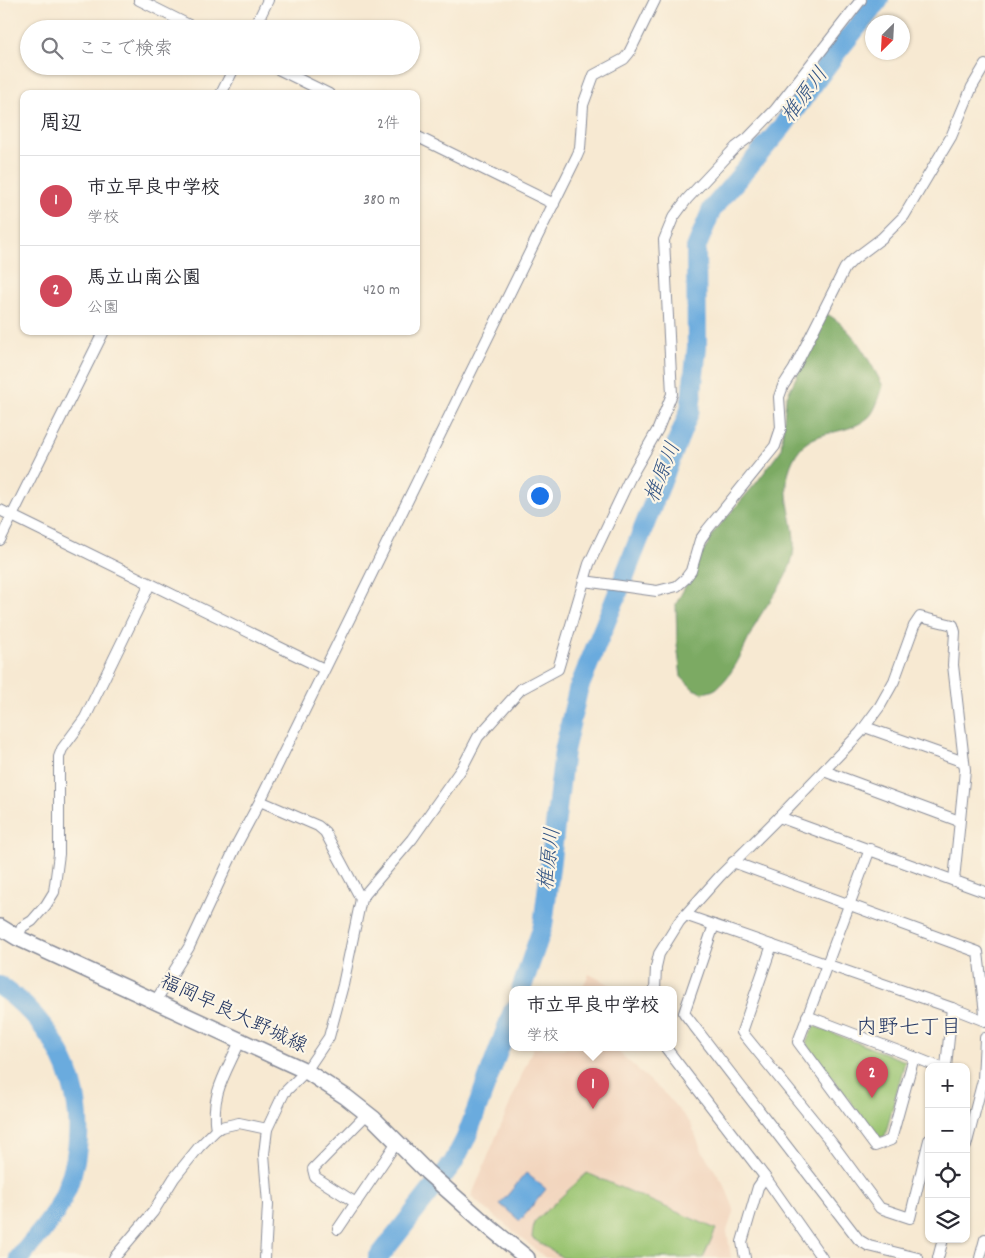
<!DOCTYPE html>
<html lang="ja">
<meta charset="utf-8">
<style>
:root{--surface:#fff;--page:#f2f2f3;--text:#2b2b33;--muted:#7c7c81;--line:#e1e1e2;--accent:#d1495b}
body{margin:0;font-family:Dekko,"Klee One",sans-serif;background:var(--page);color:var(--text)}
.controls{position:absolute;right:15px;bottom:15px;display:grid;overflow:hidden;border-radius:10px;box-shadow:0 1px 4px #0004}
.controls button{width:45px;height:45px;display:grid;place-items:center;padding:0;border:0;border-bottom:1px solid var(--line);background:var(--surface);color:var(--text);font:25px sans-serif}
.compass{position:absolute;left:865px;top:15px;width:45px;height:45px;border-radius:50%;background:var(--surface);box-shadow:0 1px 4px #0004;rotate:204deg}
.you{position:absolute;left:539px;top:495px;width:18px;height:18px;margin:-12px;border:4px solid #fff;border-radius:50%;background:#1a73e8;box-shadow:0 0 0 8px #1a73e833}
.badge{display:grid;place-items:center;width:32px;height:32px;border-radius:50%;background:var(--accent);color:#fff;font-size:16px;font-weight:700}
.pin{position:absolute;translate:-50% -41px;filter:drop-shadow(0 1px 2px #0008)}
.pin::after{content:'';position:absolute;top:26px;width:18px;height:15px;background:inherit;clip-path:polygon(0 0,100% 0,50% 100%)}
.popup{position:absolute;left:509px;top:986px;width:168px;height:65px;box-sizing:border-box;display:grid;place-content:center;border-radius:10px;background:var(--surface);filter:drop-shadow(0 1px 4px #0005);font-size:16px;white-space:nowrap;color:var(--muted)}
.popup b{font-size:19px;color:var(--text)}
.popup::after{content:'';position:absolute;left:50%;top:100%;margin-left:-10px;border:10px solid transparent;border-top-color:var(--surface)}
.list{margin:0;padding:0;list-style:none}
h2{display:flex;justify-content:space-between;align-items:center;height:65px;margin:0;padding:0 20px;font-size:21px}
h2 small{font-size:16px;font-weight:400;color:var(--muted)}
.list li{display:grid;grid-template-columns:32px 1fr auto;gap:15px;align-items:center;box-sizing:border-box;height:90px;padding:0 20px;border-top:1px solid var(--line)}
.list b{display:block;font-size:19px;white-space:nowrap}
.list p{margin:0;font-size:16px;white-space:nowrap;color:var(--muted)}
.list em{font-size:16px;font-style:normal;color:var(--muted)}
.icon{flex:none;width:28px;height:28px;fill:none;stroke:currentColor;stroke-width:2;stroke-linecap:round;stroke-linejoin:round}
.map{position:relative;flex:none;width:985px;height:1258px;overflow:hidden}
.search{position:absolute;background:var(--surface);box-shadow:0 1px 4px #0004;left:20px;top:20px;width:400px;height:55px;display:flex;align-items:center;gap:12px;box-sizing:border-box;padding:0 18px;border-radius:28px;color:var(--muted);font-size:19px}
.panel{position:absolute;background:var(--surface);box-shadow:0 1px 4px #0004;left:20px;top:90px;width:400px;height:245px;border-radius:10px}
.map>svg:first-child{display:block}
</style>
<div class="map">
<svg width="985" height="1258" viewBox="0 0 985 1258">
<rect width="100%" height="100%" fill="#fcf5e5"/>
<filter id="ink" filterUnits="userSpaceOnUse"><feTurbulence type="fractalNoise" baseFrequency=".02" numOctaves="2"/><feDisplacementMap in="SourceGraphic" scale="10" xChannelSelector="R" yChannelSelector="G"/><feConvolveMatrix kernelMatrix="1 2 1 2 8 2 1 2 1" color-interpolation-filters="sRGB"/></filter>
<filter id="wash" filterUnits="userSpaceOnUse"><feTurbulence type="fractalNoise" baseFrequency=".0096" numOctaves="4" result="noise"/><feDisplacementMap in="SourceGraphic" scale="20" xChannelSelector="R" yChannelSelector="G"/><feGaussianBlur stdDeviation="1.12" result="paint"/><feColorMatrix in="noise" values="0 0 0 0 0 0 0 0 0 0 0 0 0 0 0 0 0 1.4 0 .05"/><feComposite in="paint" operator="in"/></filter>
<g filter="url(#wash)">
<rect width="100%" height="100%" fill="#f7e9d2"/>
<g fill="#f2d5be">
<path d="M589,974L613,986L614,990H581Z"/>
<path d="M533,1048H614L667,1096L691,1124L702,1151L725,1186L734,1209L727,1231L731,1258H546L471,1197Z"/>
</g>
<g fill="#9ac471" stroke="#5a7a68">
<path d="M814,1026L905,1061L885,1136L878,1138L806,1043Z"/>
<path d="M587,1173L716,1229L703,1258H563L532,1238L534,1222Z"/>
</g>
<path fill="#7baa63" stroke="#4b6c60" d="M827,314C854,329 869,360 883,386C880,395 876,410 869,417C844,439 809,425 793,460C778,492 795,516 794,546C793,576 769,599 756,623C745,645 736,672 717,688C713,691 707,692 703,693L693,689L681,677L677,644L676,604L714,532L757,482L781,450L786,398Z"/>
<path fill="#6babde" stroke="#436d9e" d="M526,1173L546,1189L520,1221L500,1204Z"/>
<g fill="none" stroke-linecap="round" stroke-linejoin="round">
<g stroke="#6babde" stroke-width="20">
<path d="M0,986C72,1036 100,1123 60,1204C50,1224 33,1241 19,1258"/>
<path d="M521,990L543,926L564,751L578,690L619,590L690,410L697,347L696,248L712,209L782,127L836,53L879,0"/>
<path d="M378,1258L453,1163L466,1138L513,1011"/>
</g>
</g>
</g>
<g filter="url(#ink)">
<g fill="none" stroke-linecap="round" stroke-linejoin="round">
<g stroke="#898c98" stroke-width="12">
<g id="street">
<path d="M139,0L197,29"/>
<path d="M254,29L268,0"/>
<path d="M272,66L329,94"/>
<path d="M221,94L235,66"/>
<path d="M416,136L554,204"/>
<path d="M0,510L324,669"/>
<path d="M0,540L104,331"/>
<path d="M584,581L657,591L677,586L685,579L691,571L700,540L707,530L775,446L781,428L779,397L783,386L794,369L845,268L854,259L882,238L904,216L951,137L972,87L985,65"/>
<path d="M865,727L964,762"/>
<path d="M824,771L959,821"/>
<path d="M260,801L318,826L325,832L361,899"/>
<path d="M779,817L985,892"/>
<path d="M870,849L798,1042L875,1146L891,1140L914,1057L939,1067"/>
<path d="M733,862L978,952L985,1014"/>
<path d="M685,915L952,1008L985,1021"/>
<path d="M714,925L684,1013L859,1240L869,1246L918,1258"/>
<path d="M18,938L22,927L32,921L46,905L54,892L59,854V757L62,749L85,718L150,584"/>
<path d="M772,945L742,1032L832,1143L880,1208L910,1218L929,1140"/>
<path d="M655,990L656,967L659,954L679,922L720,876L779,817L860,733L880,706L894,681L914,626L920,617L953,625L955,632L953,665L965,770L954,880"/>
<path d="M155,1002L189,947L238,842L260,801L577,156L580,149L583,105L594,75L624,59L629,53L655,0"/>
<path d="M807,1016L914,1057"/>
<path d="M666,1048L765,1177L822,1258"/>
<path d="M946,1067L952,1008"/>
<path d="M216,1130C210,1094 226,1073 240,1041"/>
<path d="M966,1146L983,1080L985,1038"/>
<path d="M356,1203L315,1177L313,1169L367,1114"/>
<path d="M338,1229L397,1142"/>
<path d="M114,1258L153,1212L174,1178L199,1147L216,1130L221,1127L239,1123L267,1129"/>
<path d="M265,1258L268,1204L264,1154L267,1129L284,1093L306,1071L329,1037L343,985L361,899L412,839L462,768L478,737L521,689L558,669L589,564L630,478L658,429L672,394L664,240L673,218L687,199L736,147L748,138L775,110L861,0"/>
<path d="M745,1258L742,1242L758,1187L765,1177"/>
<path d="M938,1258L943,1239"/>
<path d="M980,1258L985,1239"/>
</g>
</g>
<g stroke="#898c98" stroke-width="18">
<path id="primary" d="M0,927L18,938L306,1071L346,1097L374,1119L427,1172L489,1227L527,1258"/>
</g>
<use href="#street" stroke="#fff" stroke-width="10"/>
<use href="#primary" stroke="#fff" stroke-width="15"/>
</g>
</g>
<g text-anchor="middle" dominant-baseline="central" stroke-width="4.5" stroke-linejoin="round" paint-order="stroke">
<g font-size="20" fill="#1b2f5e" stroke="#fcf5e5">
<text transform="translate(233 1015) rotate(25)">福岡早良大野城線</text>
</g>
<g font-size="21" font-style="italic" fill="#335484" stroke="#fcf5e5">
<text transform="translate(806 96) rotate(-53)">椎原川</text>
<text transform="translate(664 473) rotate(-68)">椎原川</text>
<text transform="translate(551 859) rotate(-83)">椎原川</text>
</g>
<g font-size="21" fill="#1b2f5e" stroke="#fcf5e5">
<text x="909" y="1029">内野七丁目</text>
</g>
</g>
</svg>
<div class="controls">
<button>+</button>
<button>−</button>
<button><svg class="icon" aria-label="locate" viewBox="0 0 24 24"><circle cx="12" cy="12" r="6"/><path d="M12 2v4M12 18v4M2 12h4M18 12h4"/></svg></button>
<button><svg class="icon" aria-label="layers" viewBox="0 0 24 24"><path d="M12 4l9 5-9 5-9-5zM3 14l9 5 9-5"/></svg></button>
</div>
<svg class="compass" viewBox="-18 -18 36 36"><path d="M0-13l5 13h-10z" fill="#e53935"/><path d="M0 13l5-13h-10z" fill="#7c7c81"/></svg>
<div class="you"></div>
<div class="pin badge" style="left:593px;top:1109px">1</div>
<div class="popup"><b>市立早良中学校</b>学校</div>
<div class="pin badge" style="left:872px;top:1098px">2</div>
<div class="search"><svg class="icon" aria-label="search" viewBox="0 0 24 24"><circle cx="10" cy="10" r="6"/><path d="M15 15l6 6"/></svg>ここで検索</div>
<section class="panel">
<h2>周辺<small>2件</small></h2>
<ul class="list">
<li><span class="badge">1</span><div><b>市立早良中学校</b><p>学校</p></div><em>380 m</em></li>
<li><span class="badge">2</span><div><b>馬立山南公園</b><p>公園</p></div><em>420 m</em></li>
</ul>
</section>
</div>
